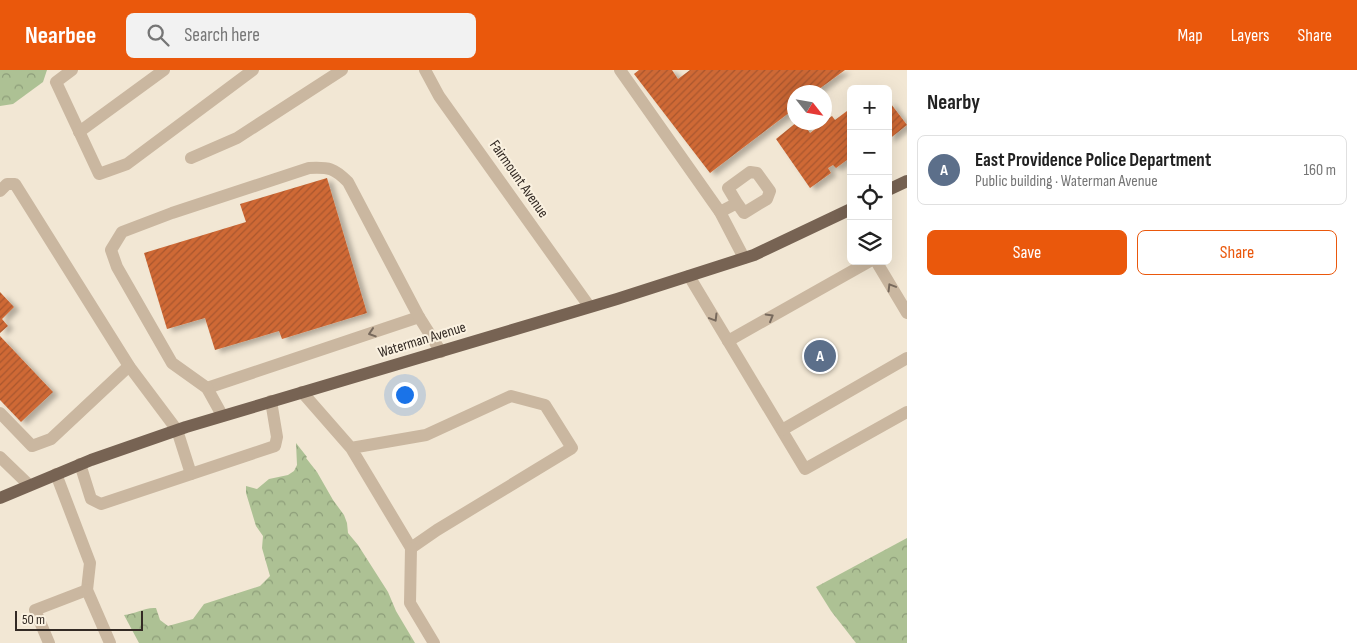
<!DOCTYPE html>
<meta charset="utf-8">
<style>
:root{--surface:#fff;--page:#f2f2f2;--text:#222;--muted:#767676;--line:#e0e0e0;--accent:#ea580c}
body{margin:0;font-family:"Sofia Sans Condensed",sans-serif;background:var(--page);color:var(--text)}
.controls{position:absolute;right:15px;top:15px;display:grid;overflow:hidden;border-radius:8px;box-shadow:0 5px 20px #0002}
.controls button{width:45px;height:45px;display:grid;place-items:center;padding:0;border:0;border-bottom:1px solid var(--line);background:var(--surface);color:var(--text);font:25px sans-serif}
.compass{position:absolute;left:787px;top:15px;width:45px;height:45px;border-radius:50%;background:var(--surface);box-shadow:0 5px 20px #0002;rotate:121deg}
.scale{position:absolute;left:15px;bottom:12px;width:128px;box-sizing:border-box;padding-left:5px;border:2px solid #332a24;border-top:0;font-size:14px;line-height:18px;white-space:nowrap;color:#332a24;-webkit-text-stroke:4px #faf1e0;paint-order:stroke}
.you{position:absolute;left:404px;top:324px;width:18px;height:18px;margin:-12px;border:4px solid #fff;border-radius:50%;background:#1a73e8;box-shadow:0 0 0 8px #1a73e833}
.badge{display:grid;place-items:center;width:32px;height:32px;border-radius:50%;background:var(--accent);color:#fff;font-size:16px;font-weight:700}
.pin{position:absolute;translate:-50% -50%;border:2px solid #fff;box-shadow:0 1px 5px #0006}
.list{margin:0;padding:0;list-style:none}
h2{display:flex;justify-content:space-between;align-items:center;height:65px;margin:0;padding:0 20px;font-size:21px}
h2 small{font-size:16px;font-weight:400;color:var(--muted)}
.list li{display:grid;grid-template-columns:32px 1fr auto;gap:15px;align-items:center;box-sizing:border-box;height:70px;margin:0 10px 10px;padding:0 10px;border:1px solid var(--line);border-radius:8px}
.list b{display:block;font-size:19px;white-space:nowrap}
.list p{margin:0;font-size:16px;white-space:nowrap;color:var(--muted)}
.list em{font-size:16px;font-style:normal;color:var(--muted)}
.actions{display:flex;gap:10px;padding:15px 20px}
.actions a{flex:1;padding:11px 0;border:1px solid var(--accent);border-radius:8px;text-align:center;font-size:18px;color:var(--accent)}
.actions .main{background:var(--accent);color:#fff}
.icon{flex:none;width:28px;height:28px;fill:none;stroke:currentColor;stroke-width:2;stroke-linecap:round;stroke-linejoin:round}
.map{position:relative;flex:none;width:907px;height:573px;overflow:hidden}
header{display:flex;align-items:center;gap:30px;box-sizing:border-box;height:70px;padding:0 25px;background:var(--accent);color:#fff}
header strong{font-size:24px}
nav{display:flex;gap:28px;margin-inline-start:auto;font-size:18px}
.search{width:350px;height:45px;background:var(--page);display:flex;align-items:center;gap:12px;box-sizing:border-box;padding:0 18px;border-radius:8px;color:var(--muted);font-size:19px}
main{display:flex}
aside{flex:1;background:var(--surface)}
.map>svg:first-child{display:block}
</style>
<header>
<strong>Nearbee</strong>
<div class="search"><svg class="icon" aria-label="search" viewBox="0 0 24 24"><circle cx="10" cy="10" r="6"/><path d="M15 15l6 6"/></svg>Search here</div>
<nav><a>Map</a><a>Layers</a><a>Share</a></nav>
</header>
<main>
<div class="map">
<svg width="907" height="573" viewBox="0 0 907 573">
<defs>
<pattern id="forest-crowns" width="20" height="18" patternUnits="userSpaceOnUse" patternTransform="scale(1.25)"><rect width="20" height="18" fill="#adc194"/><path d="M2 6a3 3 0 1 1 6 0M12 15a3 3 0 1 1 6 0" fill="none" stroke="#8d9d79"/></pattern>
<pattern id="building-hatch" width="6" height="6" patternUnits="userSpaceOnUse" patternTransform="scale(1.25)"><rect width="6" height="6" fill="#cf6935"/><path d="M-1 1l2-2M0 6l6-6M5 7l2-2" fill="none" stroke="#a9572d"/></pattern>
<filter id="shadow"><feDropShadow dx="5.5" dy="3" stdDeviation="2.5" flood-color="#0004"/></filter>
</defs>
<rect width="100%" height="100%" fill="#f2e7d4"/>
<g fill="url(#forest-crowns)">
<path d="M0,0H47L43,12L13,34L0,36Z"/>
<path d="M296,373L307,387L306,388L317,402L333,430L344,445L347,453L348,463L358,475L388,522L396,541L415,573H139L124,545C135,544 145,537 156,538L160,550L168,556L193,549L204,534L260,516L270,506L262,478L263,466L256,456L246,423V416L257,419L269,409L288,405L294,401L297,395Z"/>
<path d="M907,468V573H856L831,541L816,517Z"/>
</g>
<g fill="url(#building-hatch)" filter="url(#shadow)">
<path d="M639,0H672L678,9L690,0H845L815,22H794V39L710,103L634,4Z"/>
<path d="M888,30L907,55L888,70Z"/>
<path d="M851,38V87L836,98L833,95L828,98L831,103L810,118L776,69L797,52H802L810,63L832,46L835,50Z"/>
<path d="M327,108L367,243L282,269L279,261L215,280L205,248L167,259L144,183L246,152L240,134Z"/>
<path d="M0,222L14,237L2,249L8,256L0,263Z"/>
<path d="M0,266L53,322L21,352L0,330Z"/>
</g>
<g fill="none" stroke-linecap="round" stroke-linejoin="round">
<g stroke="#cab7a0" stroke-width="12">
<path d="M72,0L56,12L99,104L127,94L253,0"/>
<path d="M425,0L439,26L589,236"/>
<path d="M620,0L720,142L744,188"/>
<path d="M79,62L164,0"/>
<path d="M191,88L237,68L342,0"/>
<path d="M0,121L7,114H15L129,296L177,360L191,404"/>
<path d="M720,142L737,133L744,143L767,129L770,121L757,103L750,102L728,118L737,133"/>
<path d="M876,191L907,243"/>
<path d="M689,206L805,399L907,342"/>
<path d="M728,271L870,191"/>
<path d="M207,318L419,247"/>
<path d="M302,322L351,378L426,365L511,326L545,335L572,378L437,460L411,478L351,378"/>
<path d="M0,343L32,376L51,369L129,296"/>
<path d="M222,345L207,318L172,293L117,197L111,180L122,162L172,143L309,98C329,97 334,98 348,112L419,247L441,282"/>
<path d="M782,360L907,288"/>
<path d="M0,387L29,415"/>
<path d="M80,394L91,429L101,434L275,376L277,367L271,331"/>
<path d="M56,404L90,493L87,520L110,573"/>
<path d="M411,478L410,533L434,573"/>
<path d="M49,573L35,540L87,520"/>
</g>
<g stroke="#776353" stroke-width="12">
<path d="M888,120L907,111"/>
<path d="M0,428L91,390L186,357L617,229L754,185L851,139"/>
</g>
</g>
<defs><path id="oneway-chevron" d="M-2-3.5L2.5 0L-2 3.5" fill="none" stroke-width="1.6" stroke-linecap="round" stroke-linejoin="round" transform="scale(1.25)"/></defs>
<g stroke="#77695c">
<use href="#oneway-chevron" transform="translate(891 217) rotate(-121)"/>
<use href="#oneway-chevron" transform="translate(770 247) rotate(-30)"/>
<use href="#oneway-chevron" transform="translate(714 248) rotate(59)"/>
<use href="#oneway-chevron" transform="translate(372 263) rotate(162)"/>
</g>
<g text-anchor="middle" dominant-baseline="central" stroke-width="4" stroke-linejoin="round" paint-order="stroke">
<g font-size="15" fill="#332a24" stroke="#faf1e0">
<text transform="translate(519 109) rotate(55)">Fairmount Avenue</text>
<text transform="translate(422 270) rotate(-17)">Waterman Avenue</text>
</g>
</g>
</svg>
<div class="controls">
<button>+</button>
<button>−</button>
<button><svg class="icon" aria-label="locate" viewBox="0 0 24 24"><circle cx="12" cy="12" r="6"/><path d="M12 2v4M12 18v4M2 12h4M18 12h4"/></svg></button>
<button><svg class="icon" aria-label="layers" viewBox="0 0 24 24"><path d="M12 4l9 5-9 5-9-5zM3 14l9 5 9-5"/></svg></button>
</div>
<svg class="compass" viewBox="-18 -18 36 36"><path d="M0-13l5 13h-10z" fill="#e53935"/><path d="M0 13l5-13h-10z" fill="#767676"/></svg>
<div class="scale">50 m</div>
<div class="you"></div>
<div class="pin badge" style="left:820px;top:286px;background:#5c6f8a">A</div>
</div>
<aside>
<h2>Nearby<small></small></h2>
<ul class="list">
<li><span class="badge" style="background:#5c6f8a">A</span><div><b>East Providence Police Department</b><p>Public building · Waterman Avenue</p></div><em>160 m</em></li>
</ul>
<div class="actions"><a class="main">Save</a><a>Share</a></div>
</aside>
</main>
